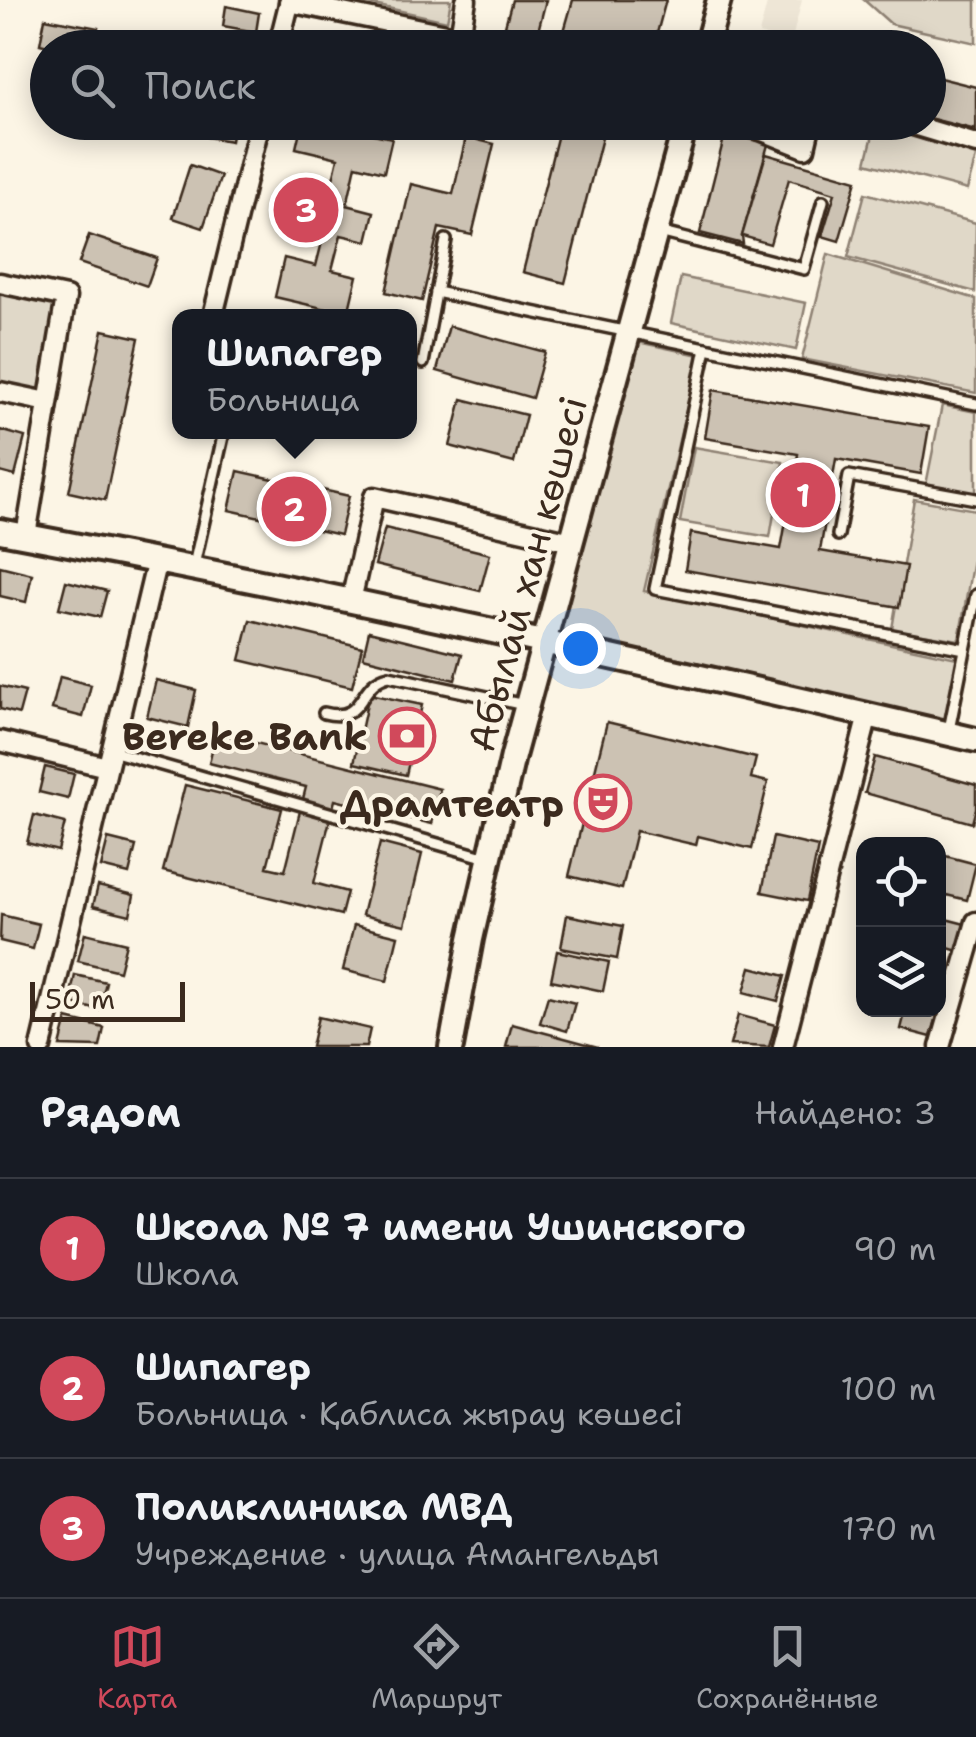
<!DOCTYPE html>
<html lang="ru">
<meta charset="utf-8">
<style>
:root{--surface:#171b24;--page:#20242c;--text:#f1f3f6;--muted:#9ea1a6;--line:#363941;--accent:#d1495b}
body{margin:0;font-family:"Shantell Sans",sans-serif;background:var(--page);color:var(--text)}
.controls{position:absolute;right:30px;bottom:30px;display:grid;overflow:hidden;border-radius:20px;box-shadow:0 5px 25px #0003}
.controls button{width:90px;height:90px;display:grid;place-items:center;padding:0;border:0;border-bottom:2px solid var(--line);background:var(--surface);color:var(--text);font:50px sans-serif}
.scale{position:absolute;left:30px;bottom:25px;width:155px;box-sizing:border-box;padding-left:10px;border:5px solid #3b2a1e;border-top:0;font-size:28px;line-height:35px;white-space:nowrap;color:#3b2a1e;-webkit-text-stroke:8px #fcf5e5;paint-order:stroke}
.you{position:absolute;left:580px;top:648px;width:35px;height:35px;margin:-25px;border:8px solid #fff;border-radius:50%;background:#1a73e8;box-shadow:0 0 0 15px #1a73e833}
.badge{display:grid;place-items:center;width:65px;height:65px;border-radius:50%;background:var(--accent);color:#fff;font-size:32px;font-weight:700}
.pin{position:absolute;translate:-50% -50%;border:5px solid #fff;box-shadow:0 2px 10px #0006}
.popup{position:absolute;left:172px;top:309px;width:245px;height:130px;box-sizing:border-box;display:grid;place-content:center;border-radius:20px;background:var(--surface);filter:drop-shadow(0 2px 8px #0005);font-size:32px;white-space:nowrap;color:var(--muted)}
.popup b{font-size:38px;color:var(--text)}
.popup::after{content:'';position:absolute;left:50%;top:100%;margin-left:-20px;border:20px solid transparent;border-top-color:var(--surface)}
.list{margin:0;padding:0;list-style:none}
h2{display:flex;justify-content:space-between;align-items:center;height:130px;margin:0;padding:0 40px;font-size:42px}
h2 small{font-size:32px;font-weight:400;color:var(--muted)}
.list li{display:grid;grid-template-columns:65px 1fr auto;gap:30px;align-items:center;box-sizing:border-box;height:140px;padding:0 40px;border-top:2px solid var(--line)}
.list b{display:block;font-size:38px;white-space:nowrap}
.list p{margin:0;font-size:32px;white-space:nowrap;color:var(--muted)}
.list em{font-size:32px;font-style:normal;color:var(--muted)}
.icon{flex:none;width:55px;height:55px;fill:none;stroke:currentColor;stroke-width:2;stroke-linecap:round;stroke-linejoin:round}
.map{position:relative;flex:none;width:976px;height:1047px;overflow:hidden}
.search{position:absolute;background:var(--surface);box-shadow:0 5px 25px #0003;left:30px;right:30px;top:30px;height:110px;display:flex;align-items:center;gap:25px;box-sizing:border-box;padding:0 35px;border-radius:55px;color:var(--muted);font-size:38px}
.sheet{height:550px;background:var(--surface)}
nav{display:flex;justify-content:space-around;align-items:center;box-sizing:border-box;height:140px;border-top:2px solid var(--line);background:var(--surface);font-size:28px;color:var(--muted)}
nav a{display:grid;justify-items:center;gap:5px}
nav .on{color:var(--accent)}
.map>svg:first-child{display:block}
</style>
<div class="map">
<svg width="976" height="1047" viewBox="0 0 976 1047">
<rect width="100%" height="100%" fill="#fcf5e5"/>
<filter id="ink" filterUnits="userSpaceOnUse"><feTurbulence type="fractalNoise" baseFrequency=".01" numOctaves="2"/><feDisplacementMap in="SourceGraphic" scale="20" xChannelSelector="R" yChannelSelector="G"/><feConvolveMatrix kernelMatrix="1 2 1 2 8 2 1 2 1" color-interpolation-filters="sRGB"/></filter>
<g filter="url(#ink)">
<path fill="#eee6d6" d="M768,0H802L791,43L759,34Z"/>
<g fill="#e0d8c8" stroke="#8e8173" stroke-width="2.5">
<path d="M351,0H451L447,21Z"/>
<path d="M864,0H976V43L891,24Z"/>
<path d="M876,123L976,147V157L967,190L866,163Z"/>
<path d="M865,193L976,223L975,292L848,257Z"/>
<path d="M828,254L976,299V393L802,359Z"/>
<path d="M681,277L806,303L796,350L671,323Z"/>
<path d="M0,292L57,303L41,392L0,382Z"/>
<path d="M633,341L699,355L644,591L957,658L947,720L556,633Z"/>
<path d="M942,405L976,412V495L926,485Z"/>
<path d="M694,447L783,462L770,537L680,522Z"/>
<path d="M914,499L976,510V542L959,640L892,629Z"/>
</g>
<g fill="#ccc2b3" stroke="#3b2a1e" stroke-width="2.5">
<path d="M512,0H546L537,35L505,26Z"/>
<path d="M573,0H666L653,48H583L561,42Z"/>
<path d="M226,6L259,13L256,32L223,26Z"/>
<path d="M45,18L98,28L94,48H56L40,44Z"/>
<path d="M928,75L976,87V130L928,118Z"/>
<path d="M198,122H234L231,141L195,135Z"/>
<path d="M302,122H339L349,125V122H367L364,132L392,138L384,172L356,165L347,205L374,212L367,241L341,235L332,270L357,276L348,314L275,297L284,258L316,266L325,230L279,219L287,186L329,196L338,158L296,148Z"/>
<path d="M561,122H606L565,283L523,272Z"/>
<path d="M726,130L769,141L742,236L743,244L700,233Z"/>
<path d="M466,137L494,144L472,235L439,228L422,301L386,292L411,184L453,194Z"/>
<path d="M766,154L857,180L839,241L822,236L835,193L789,179L770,244L742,236Z"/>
<path d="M190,165L221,176L203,228L173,218Z"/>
<path d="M89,235L157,258L147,286L79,263Z"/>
<path d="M449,326L545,352L532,398L437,371Z"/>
<path d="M103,330L139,338L105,500L69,492Z"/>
<path d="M713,390L929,427L921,474L836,459L820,551L906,566L899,607L685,570L691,533L781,549L798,454L705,438Z"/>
<path d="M462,399L526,415L514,463L450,446Z"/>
<path d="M0,430L25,437L15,476L0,472Z"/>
<path d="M238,471L349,496L340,535L229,510Z"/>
<path d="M385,528L490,554L480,591L375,565Z"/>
<path d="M0,566L32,574L26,602L0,596Z"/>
<path d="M66,581L107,591L100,617L59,608Z"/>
<path d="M250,620L362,647L352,687L240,660Z"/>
<path d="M369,631L462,654L455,680L363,657Z"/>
<path d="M60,677L91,685L83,717L52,709Z"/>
<path d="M156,680L196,690L188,727L147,717Z"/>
<path d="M0,686L25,692L19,714L0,709Z"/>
<path d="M369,694L422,705L406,775L354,763Z"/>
<path d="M607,722L756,758L751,778L768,782L752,849L698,836L696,845L636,831L622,889L569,876Z"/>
<path d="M216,733L440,789L432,824L335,800L314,883L347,892L341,915L163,871L185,785L282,809L267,867L285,871L306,787L209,763Z"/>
<path d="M875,757L976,785V808L972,823L865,793Z"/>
<path d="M45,767L74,774L68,799L39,792Z"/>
<path d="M34,815L65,823L58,851L27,843Z"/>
<path d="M773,837L818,847L807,901L762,892Z"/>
<path d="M108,839L136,846L129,874L101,867Z"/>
<path d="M380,843L422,854L405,925L362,915Z"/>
<path d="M938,854L976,864L967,900L938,893Z"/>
<path d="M98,886L134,895L130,915L93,906Z"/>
<path d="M1,915L39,924L33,949L0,941Z"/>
<path d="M567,915L623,926L617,959L561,948Z"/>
<path d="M938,917L965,924L958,951L938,945Z"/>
<path d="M354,925L398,936L387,981L343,970Z"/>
<path d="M85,933L126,943L119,971L78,961Z"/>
<path d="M557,951L609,962L603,991L551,980Z"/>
<path d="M751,967L785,976L778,1001L744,992Z"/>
<path d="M938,967L952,971L943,1005L938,1004Z"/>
<path d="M75,975L106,982L99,1010L69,1003Z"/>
<path d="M548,996L575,1003L567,1031L540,1023Z"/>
<path d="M906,1009L937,1016L931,1037L901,1029Z"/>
<path d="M738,1015L775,1025L769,1047L730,1045Z"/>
<path d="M318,1017L370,1029L366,1047H311Z"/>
<path d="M67,1019L104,1028L100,1047L60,1046Z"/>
<path d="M512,1024L598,1047H506Z"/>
</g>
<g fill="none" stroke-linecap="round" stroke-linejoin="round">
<g stroke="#3b2a1e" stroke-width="16">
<g id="lane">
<path d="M659,232L804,269L823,201"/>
<path d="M436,292L976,404"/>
<path d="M706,348L655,589L965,649"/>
<path d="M423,363L446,240"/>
<path d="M838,535L849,476L976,499"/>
<path d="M194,565L224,432"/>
<path d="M324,713C367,724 356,683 389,676L525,705"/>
<path d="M949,730L976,595"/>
<path d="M112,751L487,858"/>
</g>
</g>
<g stroke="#3b2a1e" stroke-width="25">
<g id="street">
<path d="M289,2L460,37L466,0"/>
<path d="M278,48L290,0"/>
<path d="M726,122L760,130L805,148L811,122"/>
<path d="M903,122L976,144"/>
<path d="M0,283L66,297L26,535"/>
<path d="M213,316L260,122"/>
<path d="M0,392L48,402"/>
<path d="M351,601L374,497L572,542"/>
<path d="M0,741L107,767"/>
<path d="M41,1047L157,560"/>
<path d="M783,1047L868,715"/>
<path d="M940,1047L976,922"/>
</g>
</g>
<g stroke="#3b2a1e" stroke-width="30">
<g id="secondary">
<path d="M706,48L719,0"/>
<path d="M0,531C327,592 652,665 976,740"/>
<path d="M451,1047L471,939L513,756L686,122"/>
</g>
</g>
<use href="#lane" stroke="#fcf5e5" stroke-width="9"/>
<use href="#street" stroke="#fcf5e5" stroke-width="18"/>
<use href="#secondary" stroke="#fcf5e5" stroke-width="22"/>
</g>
</g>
<defs>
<g id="bank-ring" transform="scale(2.875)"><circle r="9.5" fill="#fcf5e5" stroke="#d1495b" stroke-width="1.5"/><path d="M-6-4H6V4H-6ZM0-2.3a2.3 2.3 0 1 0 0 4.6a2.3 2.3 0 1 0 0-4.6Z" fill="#d1495b"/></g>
<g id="theatre-ring" transform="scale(2.875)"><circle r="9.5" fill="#fcf5e5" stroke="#d1495b" stroke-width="1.5"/><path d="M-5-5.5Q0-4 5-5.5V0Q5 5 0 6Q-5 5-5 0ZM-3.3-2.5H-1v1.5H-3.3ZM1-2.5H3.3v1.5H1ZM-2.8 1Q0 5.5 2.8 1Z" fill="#d1495b"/></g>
</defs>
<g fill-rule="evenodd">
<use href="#bank-ring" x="407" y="736"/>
<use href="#theatre-ring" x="603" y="803"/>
</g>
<g text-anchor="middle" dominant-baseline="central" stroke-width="8" stroke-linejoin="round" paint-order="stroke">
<g font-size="38" fill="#3b2a1e" stroke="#fcf5e5">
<text transform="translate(527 574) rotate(-75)">Абылай хан көшесі</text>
</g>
<g font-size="38" font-weight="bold" fill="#3b2a1e" stroke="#fcf5e5" text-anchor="end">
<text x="368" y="736">Bereke Bank</text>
<text x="564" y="803">Драмтеатр</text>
</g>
</g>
</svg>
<div class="controls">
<button><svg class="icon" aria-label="locate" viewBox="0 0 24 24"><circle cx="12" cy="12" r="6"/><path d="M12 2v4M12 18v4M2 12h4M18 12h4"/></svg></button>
<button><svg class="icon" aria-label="layers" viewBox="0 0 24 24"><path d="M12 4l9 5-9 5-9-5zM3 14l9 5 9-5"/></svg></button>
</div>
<div class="scale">50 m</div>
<div class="you"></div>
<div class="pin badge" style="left:803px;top:495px">1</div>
<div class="pin badge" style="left:294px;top:509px">2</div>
<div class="popup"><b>Шипагер</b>Больница</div>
<div class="pin badge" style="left:306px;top:210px">3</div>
<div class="search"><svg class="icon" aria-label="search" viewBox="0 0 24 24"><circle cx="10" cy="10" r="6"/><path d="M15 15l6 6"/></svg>Поиск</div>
</div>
<section class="sheet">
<h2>Рядом<small>Найдено: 3</small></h2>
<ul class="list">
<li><span class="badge">1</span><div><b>Школа № 7 имени Ушинского</b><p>Школа</p></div><em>90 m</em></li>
<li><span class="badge">2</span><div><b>Шипагер</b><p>Больница · Қаблиса жырау көшесі</p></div><em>100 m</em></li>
<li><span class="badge">3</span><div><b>Поликлиника МВД</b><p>Учреждение · улица Амангельды</p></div><em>170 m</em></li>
</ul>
</section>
<nav>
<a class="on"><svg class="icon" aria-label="map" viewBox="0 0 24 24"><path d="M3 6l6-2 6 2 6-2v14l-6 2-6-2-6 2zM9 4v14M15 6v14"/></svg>Карта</a>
<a><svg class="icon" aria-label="directions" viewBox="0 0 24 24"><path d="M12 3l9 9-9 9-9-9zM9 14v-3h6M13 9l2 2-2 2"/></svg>Маршрут</a>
<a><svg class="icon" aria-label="saved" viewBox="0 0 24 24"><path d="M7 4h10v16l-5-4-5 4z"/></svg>Сохранённые</a>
</nav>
